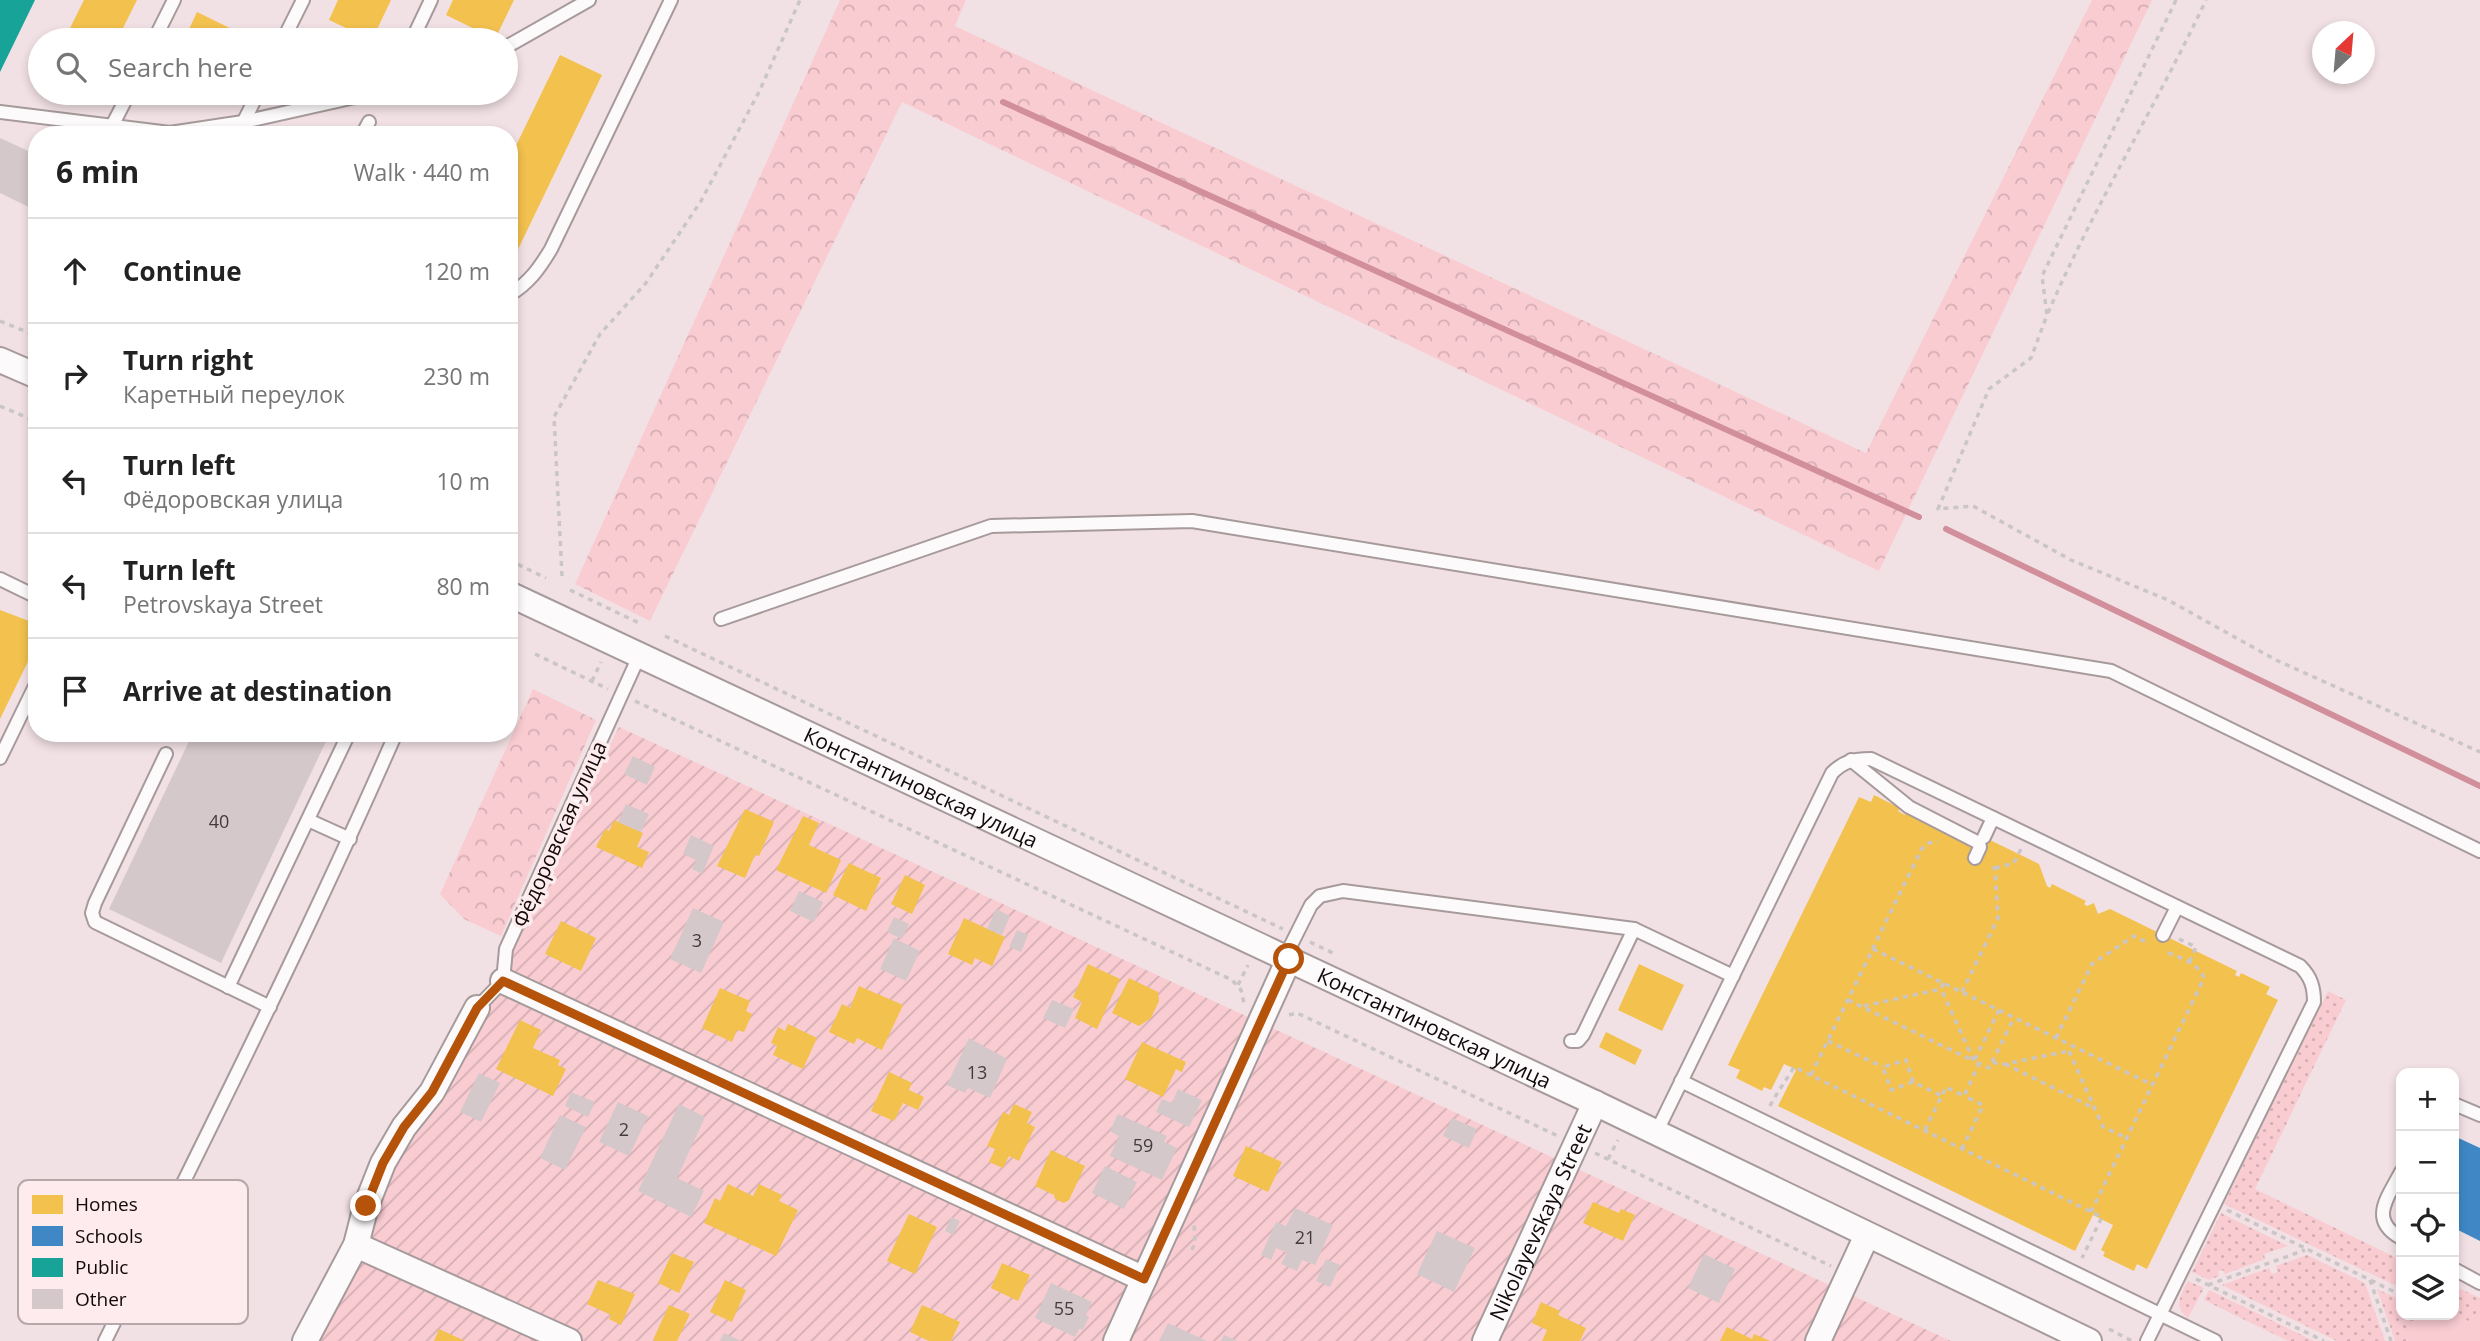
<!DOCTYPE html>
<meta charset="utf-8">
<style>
:root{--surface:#fff;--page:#f2f2f2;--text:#222;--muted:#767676;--line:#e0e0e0}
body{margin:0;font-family:"Open Sans",sans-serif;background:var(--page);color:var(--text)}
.controls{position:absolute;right:21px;bottom:21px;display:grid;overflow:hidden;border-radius:14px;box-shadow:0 4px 10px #0003}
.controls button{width:63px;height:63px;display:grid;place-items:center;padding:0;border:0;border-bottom:2px solid var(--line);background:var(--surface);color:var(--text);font:35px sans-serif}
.compass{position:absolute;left:2312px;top:21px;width:63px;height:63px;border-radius:50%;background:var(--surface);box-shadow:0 4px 10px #0003;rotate:26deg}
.stop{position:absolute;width:21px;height:21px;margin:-16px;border:5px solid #b45309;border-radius:50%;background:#fff}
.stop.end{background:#b45309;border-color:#fff;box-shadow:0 2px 7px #0008}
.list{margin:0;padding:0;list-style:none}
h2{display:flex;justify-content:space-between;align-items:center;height:91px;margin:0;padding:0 28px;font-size:30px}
h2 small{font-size:23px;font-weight:400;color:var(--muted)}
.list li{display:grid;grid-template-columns:46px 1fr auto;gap:21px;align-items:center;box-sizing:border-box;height:105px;padding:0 28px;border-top:2px solid var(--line)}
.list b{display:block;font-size:26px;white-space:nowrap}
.list p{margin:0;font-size:23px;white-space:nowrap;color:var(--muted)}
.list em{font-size:23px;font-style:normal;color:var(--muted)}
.icon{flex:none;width:38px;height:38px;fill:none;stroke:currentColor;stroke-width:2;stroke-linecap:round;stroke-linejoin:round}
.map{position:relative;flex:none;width:2480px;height:1341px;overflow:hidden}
.search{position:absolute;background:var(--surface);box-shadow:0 4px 10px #0003;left:28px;top:28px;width:490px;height:77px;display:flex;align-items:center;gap:18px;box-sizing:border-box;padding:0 24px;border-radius:38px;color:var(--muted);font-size:26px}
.panel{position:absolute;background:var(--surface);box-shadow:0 4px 10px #0003;left:28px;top:126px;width:490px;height:616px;border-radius:28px}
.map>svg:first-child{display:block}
</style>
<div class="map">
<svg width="2480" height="1341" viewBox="0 0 2480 1341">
<defs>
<pattern id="grass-dots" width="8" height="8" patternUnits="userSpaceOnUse" patternTransform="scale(1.75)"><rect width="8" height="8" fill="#f9ccd2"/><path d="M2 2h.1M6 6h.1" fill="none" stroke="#d4aeb3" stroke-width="1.8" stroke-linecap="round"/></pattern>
<pattern id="forest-crowns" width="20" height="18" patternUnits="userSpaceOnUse" patternTransform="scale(1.75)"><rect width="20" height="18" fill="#f9ccd2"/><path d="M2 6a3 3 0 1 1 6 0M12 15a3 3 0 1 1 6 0" fill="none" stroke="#d4aeb3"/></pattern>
<pattern id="garden-furrows" width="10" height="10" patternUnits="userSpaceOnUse" patternTransform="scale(1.75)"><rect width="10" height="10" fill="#f9ccd2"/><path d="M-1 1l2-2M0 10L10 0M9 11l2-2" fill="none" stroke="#d4aeb3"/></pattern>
</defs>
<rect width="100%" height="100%" fill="#f2e1e4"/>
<g fill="url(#grass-dots)">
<path d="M2328,991L2346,1000L2255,1189L2401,1260V1288L2224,1204Z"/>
<path d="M2221,1213L2229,1217L2288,1246L2264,1254L2265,1259L2225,1274L2223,1270L2218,1271L2219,1276L2209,1280L2192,1272Z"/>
<path d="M2307,1255L2365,1283L2385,1341H2337L2222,1285L2269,1268L2272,1274L2278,1272L2276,1266Z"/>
<path d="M2188,1281L2204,1288L2188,1318C2173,1307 2181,1294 2188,1281Z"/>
<path d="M2454,1286L2480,1298V1327L2454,1314Z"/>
<path d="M2377,1289L2401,1300V1315H2419L2406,1341H2395Z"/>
<path d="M2209,1290L2314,1341H2288L2204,1300Z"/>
</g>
<g fill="url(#forest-crowns)">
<path d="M840,0H966L955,26L1866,453L2092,0H2152L1879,571L902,102L650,621L575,584Z"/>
<path d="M533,689L596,720L501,936L464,919L440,894Z"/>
</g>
<path fill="url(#garden-furrows)" d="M619,727L1951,1341H309Z"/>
<path fill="#f9ccd2" d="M2454,1314L2480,1327V1341H2406L2419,1315Z"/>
<g fill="#f2c14e">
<path d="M84,0H137L117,40H64Z"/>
<path d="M338,0H391L372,40L329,20Z"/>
<path d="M453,0H514L495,39L446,15Z"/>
<path d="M197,12L240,33L238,38L243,40H184Z"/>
<path d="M560,55L602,75L509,268V160Z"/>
<path d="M191,93H232L226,104L209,96L207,100Z"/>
<path d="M0,610L37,624V643L0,719Z"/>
<path d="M1874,795L1900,808L1898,811L1905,815L1912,802L2039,864L2047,886L2050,888L2052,884L2086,901L2084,904L2087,906L2094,903L2098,914L2110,909L2237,971L2235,975L2239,977L2241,973L2270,987L2266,994L2278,1000L2147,1269L2137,1264L2134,1271L2103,1256L2105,1252L2101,1250L2113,1225L2093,1215L2075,1251L1778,1106L1796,1070L1793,1068L1784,1064L1771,1090L1764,1087L1762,1091L1736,1078L1740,1070L1728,1065L1859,797L1871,802Z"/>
<path d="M745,809L774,822L759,856L755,855L745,878L717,866Z"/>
<path d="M803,816L819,823L809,845L841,860L826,893L776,870Z"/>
<path d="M614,820L643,833L637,847L649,852L642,868L596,847L605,829L609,831Z"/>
<path d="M849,863L881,878L866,911L833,895Z"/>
<path d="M905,875L925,885L912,914L891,904Z"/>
<path d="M964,918L1005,937L992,966L975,958L972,965L948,954Z"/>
<path d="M561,921L596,938L581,971L545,954Z"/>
<path d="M1088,964L1120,979L1097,1029L1075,1018L1082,1002L1073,997Z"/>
<path d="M1639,964L1684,985L1662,1031L1618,1010Z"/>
<path d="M1129,978L1158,992L1159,1001L1151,1018L1139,1026L1112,1013Z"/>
<path d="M859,986L903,1005L882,1050L857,1038L854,1044L829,1032L842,1004L850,1008Z"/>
<path d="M720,988L750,1001L746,1011L752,1014L744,1032L737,1030L732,1042L702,1028Z"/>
<path d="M520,1020L541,1030L533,1048L560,1060L558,1065L566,1069L553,1096L496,1069Z"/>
<path d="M788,1024L817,1038L803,1069L773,1055L777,1046L771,1043L778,1027L785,1031Z"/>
<path d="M1606,1032L1642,1050L1635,1065L1599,1047Z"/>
<path d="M1142,1042L1186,1062L1182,1072L1176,1069L1163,1097L1125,1079Z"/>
<path d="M889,1072L912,1083L909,1090L924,1097L918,1110L903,1103L894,1121L871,1111Z"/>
<path d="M1014,1104L1032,1112L1027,1123L1035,1127L1019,1161L1009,1156L1003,1168L989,1162L995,1149L987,1146L1003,1112L1009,1115Z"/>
<path d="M1246,1146L1282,1162L1268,1192L1233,1176Z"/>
<path d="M1051,1150L1085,1166L1069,1200L1064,1203L1055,1199L1054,1195L1035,1186Z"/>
<path d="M728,1184L753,1196L759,1184L782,1195L779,1201L798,1210L776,1256L704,1223L715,1198L720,1201Z"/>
<path d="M1593,1202L1619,1213L1621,1209L1635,1215L1623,1241L1583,1223Z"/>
<path d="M909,1214L937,1227L915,1274L887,1261Z"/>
<path d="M672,1253L694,1262L679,1293L658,1283Z"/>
<path d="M1002,1263L1030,1275L1018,1301L991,1288Z"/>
<path d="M598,1280L635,1294L621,1325L609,1319L611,1315L587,1304Z"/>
<path d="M725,1280L746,1290L732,1322L710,1312Z"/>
<path d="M1541,1302L1560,1311L1558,1315L1586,1328L1580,1341H1542L1547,1330L1532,1323Z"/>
<path d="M669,1305L690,1314L677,1341H656L653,1340Z"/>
<path d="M922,1305L960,1322L951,1341H929L910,1332Z"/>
<path d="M1727,1327L1752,1339L1754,1334L1770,1341H1720Z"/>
<path d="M439,1329L465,1341H434Z"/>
</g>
<path fill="#3f88c5" d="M2454,1136L2480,1148V1241L2454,1228Z"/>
<path fill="#17a398" d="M0,0H35L0,72Z"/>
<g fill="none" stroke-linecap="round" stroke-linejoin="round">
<g stroke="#d18f9b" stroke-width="6">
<path d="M1003,102L1919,517"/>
<path d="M1946,529L2480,786"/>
</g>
</g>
<g fill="#d5c8ca">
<path d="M0,138L37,155V211L0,193Z"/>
<path d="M193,733H330L221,963L109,909Z"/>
<path d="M633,756L655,767L647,785L624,774Z"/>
<path d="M626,804L649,814L641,832L618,822Z"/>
<path d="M691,835L714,846L702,874L692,869L696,860L683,854Z"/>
<path d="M799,891L823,902L814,922L790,911Z"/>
<path d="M693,908L724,922L701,973L670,959Z"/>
<path d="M996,909L1010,916L1002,935L987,929Z"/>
<path d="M894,917L909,924L902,939L887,932Z"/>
<path d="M1017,930L1028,935L1021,952L1009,947Z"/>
<path d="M894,938L920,951L906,981L880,969Z"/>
<path d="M1052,1000L1074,1009L1065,1028L1043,1018Z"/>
<path d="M969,1038L1007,1059L990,1098L968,1088L965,1093L947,1085Z"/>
<path d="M479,1073L500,1083L481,1122L460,1112Z"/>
<path d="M1178,1089L1202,1100L1189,1127L1156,1112L1162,1099L1172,1103Z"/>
<path d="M571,1092L595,1102L588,1117L565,1106Z"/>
<path d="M618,1102L648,1116L629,1156L599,1142Z"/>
<path d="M679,1104L705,1117L677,1178L704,1191L691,1217L638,1191Z"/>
<path d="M1118,1114L1167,1136L1164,1142L1177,1148L1162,1180L1110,1156L1119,1136L1110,1131Z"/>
<path d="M560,1115L586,1127L565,1170L540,1158Z"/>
<path d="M1452,1118L1477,1129L1469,1148L1443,1136Z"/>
<path d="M1105,1166L1137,1182L1124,1209L1092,1193Z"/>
<path d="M1295,1208L1333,1225L1315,1265L1302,1260L1297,1271L1281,1264L1287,1253L1276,1248L1271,1260L1261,1255L1276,1222L1286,1226Z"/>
<path d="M951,1217L960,1221L953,1235L945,1231Z"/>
<path d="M1437,1231L1475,1248L1454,1292L1417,1274Z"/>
<path d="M1704,1254L1735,1269L1719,1303L1688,1288Z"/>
<path d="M1326,1259L1340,1265L1330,1287L1316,1281Z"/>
<path d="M1051,1283L1092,1302L1086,1315L1089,1317L1083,1330L1079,1329L1075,1337L1035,1318Z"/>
<path d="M1168,1323L1207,1341H1159Z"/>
<path d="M724,1333L741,1341H720Z"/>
<path d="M1224,1335L1238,1341H1221Z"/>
</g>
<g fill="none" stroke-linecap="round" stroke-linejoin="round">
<g stroke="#a69a9b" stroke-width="16">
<g id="service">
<path d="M154,40L174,0"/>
<path d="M283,40L303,0"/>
<path d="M412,40L431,0"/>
<path d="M506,47L589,0"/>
<path d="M0,112L170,133L243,122L373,93"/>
<path d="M112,126L129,93"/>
<path d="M237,135L258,93"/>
<path d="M362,135L369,122"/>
<path d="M509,295C529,283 539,269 551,249L671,0"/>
<path d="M0,579L37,597"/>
<path d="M721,619L991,526L1192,521L2111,671L2480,851"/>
<path d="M166,754L95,903L92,913L95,922L270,1007"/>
<path d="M0,758L37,682"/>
<path d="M1851,760L1909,807L1979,843L1980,847L1975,858"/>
<path d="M308,820L350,839"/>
<path d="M1984,837L1993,818"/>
<path d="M2163,935L2177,907"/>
<path d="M1285,957L1311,905L1320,896L1343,891L1634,929L1733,976"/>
<path d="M228,987L349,733"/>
<path d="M477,1008L503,981L506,949L640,654"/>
<path d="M1571,1041H1578L1583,1035L1634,929"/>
<path d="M1681,1081L2215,1341"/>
<path d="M2454,1104L2480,1115"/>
<path d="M1656,1133L1832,773C1844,761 1854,759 1871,759L2300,966C2311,977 2314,987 2314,1002L2147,1341"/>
<path d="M2401,1172C2388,1197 2368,1220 2401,1238"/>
<path d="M2454,1269L2480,1283"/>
<path d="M105,1341C204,1140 306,939 396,733"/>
</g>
</g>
<g stroke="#a69a9b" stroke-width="28">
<g id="minor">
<path d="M0,360L37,376"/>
<path id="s1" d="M509,594L1595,1103L2089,1341"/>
<path d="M503,981L1144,1279"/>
<path d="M356,1245L569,1341"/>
<path d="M305,1341L356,1245L366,1206L383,1163L404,1127L432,1092L477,1008"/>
<path d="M1116,1341L1289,959"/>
<path id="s2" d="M1485,1341L1595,1103"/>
<path d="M1818,1341L1867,1235"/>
</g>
</g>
<g stroke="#cac5c6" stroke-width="3.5" stroke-dasharray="5 5" stroke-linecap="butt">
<path d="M2176,0L2042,276L2047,315L2031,358L1989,389L1938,509L1973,506L2071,560L2168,600L2276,660L2480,752"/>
<path d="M2048,313C2094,206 2156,106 2206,0"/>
<path d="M0,321L37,336"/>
<path d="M0,406L37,422"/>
<path d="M509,560L546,578"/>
<path d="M562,576L554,417L600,334L646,283L701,201L759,92L800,0"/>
<path d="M570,590L639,623"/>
<path d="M665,636L1283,929"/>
<path d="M509,643L513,645"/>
<path d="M535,654L608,689"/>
<path d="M592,681L601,662"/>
<path d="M635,701L1232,980L1241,990L1244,1003"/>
<path d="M1995,868L2014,863L2021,849"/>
<path d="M2179,939L2196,947L2189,963"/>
<path d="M1310,942L1337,955"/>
<path d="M1873,949L2153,1085"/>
<path d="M1943,983L1941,989L1974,1061"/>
<path d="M1238,985L1248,965"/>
<path d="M1962,992L1998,918L1995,868L1989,865"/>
<path d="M1848,1000L1974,1061"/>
<path d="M1864,1006L1941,989"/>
<path d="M1999,1010L1974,1061L1989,1068L2014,1018"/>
<path d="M1289,1015L1297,1013L1558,1136"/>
<path d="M2056,1038L2092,964L2134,936L2148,943"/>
<path d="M1828,1041L1883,1067"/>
<path d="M2069,1051L2103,1127L2127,1138"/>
<path d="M1993,1062L2000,1065L2069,1051"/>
<path d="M2005,1064L2092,1107"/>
<path d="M1811,1075L1921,850L1927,843L1938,842"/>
<path d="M1913,1082L1891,1090L1883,1067L1906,1060L1913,1082L1942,1096"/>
<path d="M1770,1106C1777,1092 1786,1081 1794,1067L2102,1217L2082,1258"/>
<path d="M1925,1130L1946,1087L1964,1096L1979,1064"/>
<path d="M1962,1149L1983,1105L1964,1096"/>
<path d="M1595,1153L1831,1266"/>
<path d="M1608,1159L1618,1140"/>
<path d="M2227,1210L2401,1295"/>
<path d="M2091,1212L2204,978C2199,963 2178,957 2164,951"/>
<path d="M1192,1250L1195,1242L1194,1223"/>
<path d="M2196,1279L2324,1341"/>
<path d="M2370,1280L2391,1341"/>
<path d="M2208,1285L2305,1250"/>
<path d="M2109,1329L2132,1341"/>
</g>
<use href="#service" stroke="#fdfafb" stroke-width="12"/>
<use href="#minor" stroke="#fdfafb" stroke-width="24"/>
</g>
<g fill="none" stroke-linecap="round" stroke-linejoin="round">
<path stroke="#b45309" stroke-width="9" d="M366,1206L383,1163L404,1127L432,1092L477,1008L503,981L1144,1279L1289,959"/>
</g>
<g text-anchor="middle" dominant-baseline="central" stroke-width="7" stroke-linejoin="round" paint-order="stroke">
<g font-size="18" fill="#443a3c">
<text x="219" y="821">40</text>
<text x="697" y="940">3</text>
<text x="977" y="1072">13</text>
<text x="624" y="1129">2</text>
<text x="1143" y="1145">59</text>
<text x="1305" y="1237">21</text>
<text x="1064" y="1308">55</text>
</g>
<g font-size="21" fill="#11080a" stroke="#fdebee">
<text stroke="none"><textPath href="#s1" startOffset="455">Константиновская улица</textPath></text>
<text transform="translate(559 834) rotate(-66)">Фёдоровская улица</text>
<text stroke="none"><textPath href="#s1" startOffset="1022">Константиновская улица</textPath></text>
<text stroke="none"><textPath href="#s2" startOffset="131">Nikolayevskaya Street</textPath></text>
</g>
</g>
<rect x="18" y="1180" width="230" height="144" rx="10" fill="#fdebee" stroke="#b6a7aa" stroke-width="2"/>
<rect x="32" y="1195" width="31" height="19" fill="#f2c14e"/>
<rect x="32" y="1226" width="31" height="20" fill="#3f88c5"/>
<rect x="32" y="1258" width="31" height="19" fill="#17a398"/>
<rect x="32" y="1289" width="31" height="20" fill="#d5c8ca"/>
<g font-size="19" fill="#11080a">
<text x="75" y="1211">Homes</text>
<text x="75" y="1243">Schools</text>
<text x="75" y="1274">Public</text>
<text x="75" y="1306">Other</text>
</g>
</svg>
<div class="controls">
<button>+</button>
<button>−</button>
<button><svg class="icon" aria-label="locate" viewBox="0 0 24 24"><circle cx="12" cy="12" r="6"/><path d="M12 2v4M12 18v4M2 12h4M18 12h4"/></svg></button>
<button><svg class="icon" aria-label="layers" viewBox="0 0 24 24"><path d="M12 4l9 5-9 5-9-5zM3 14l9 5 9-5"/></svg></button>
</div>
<svg class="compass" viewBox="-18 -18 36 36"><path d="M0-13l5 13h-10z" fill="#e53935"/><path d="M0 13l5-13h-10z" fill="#767676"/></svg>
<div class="stop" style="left:1289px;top:959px"></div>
<div class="stop end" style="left:366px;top:1206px"></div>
<div class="search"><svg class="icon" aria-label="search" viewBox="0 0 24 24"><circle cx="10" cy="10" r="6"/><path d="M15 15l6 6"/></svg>Search here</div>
<section class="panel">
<h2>6 min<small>Walk · 440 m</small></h2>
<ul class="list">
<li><svg class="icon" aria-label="ahead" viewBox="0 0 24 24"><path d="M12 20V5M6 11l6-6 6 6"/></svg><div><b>Continue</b></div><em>120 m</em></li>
<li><svg class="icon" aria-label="right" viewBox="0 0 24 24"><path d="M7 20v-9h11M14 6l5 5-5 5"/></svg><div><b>Turn right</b><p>Каретный переулок</p></div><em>230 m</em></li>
<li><svg class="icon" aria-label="left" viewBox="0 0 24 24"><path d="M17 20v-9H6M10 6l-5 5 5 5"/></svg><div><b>Turn left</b><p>Фёдоровская улица</p></div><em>10 m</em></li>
<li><svg class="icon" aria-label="left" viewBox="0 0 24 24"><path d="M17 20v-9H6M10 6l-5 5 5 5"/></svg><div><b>Turn left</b><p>Petrovskaya Street</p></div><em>80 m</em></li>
<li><svg class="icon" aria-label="arrive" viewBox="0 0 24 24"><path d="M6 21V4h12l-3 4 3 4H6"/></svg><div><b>Arrive at destination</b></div></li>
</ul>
</section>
</div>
